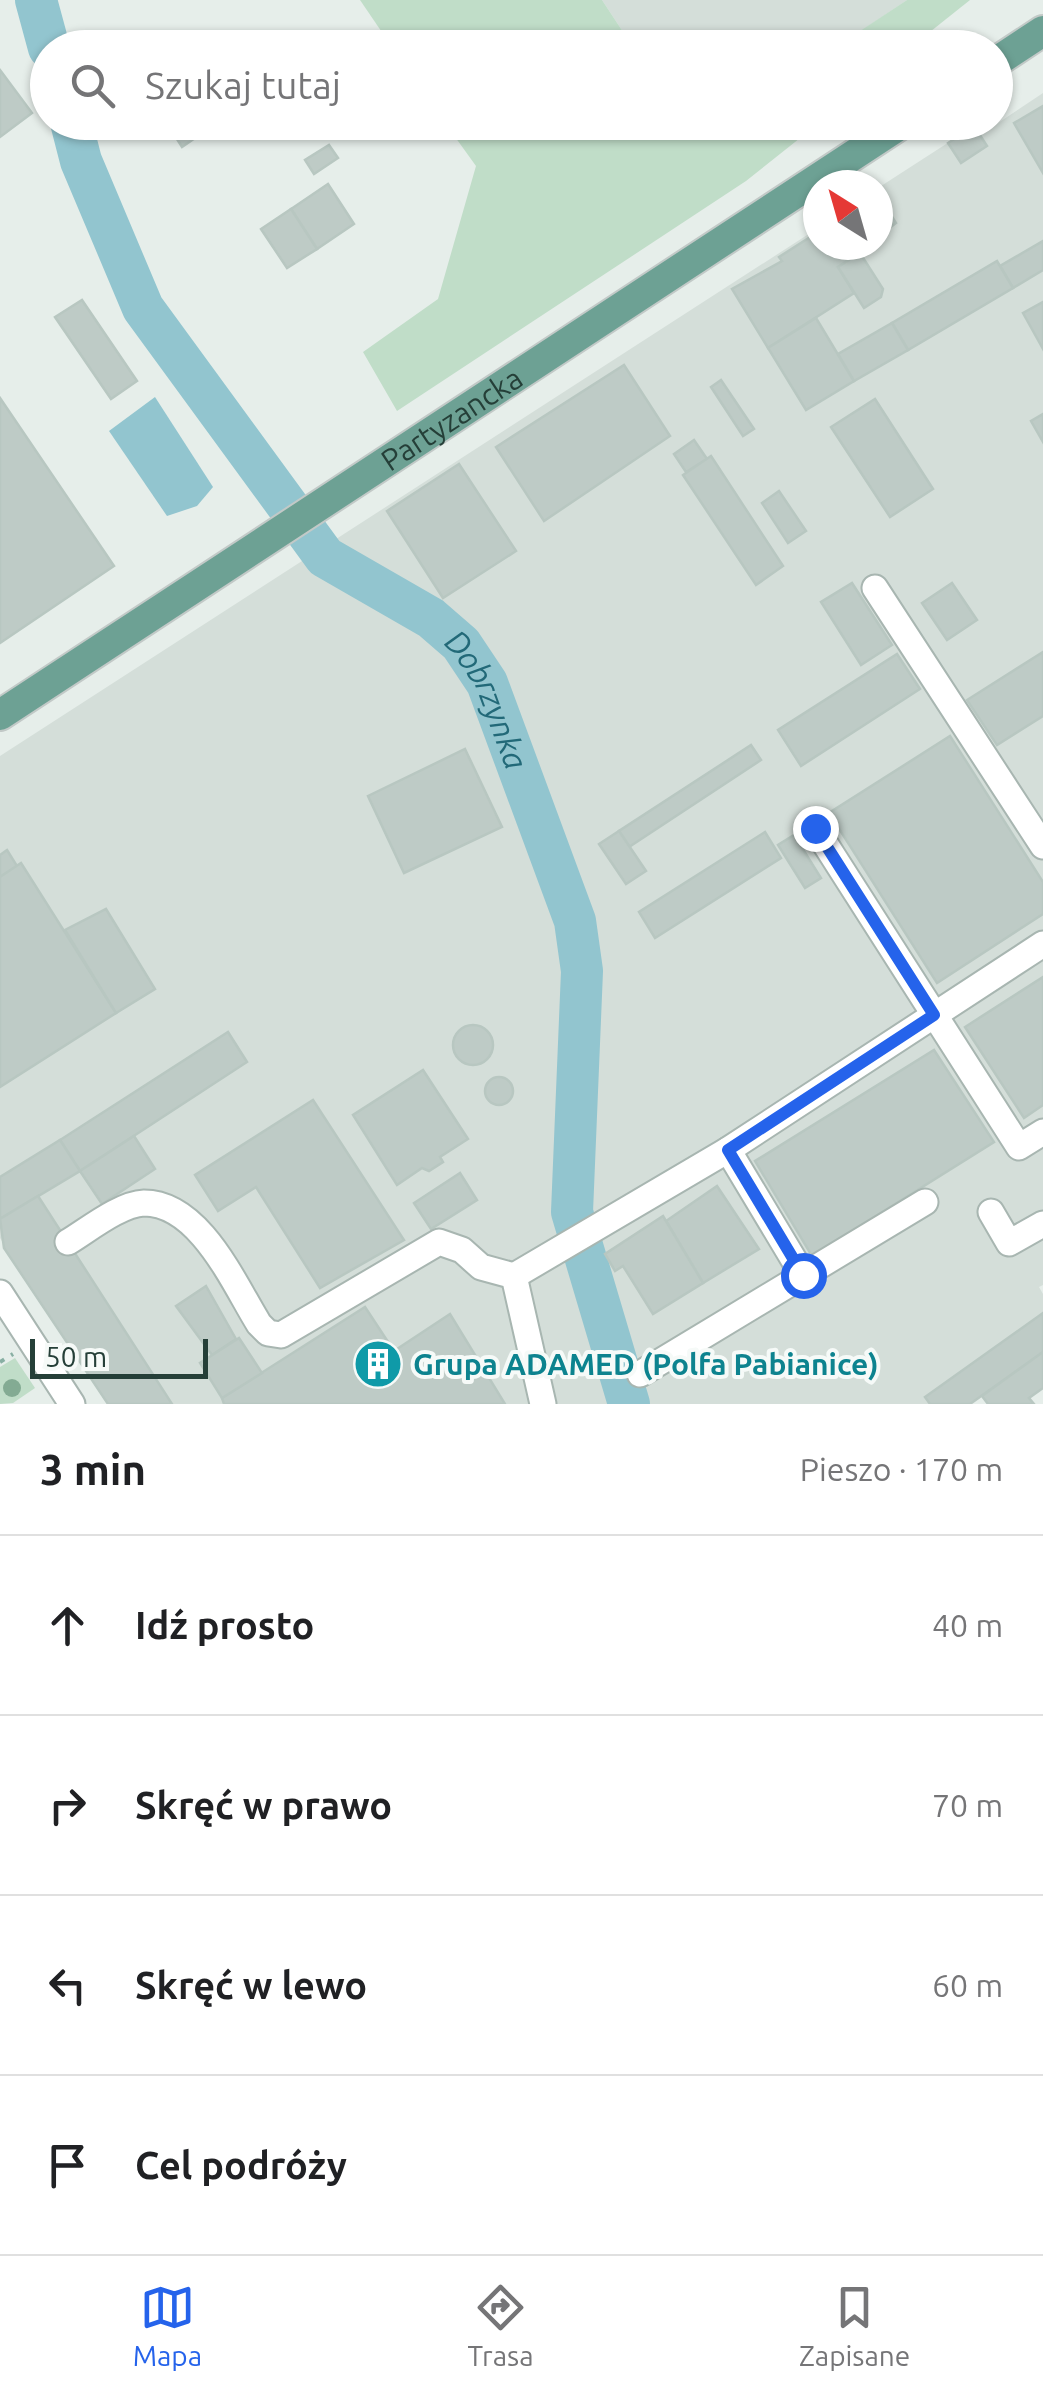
<!DOCTYPE html>
<html lang="pl">
<meta charset="utf-8">
<style>
:root{--surface:#fff;--page:#f2f2f2;--text:#202124;--muted:#757577;--line:#e0e0e0;--accent:#2563eb}
body{margin:0;font-family:Ubuntu,sans-serif;background:var(--page);color:var(--text)}
.compass{position:absolute;left:803px;top:170px;width:90px;height:90px;border-radius:50%;background:var(--surface);box-shadow:0 2px 8px #0004;rotate:323deg}
.scale{position:absolute;left:30px;bottom:25px;width:178px;box-sizing:border-box;padding-left:10px;border:5px solid #253f38;border-top:0;font-size:28px;line-height:35px;white-space:nowrap;color:#253f38;-webkit-text-stroke:8px #f6faf8;paint-order:stroke}
.stop{position:absolute;width:30px;height:30px;margin:-22px;border:8px solid #2563eb;border-radius:50%;background:#fff}
.stop.end{background:#2563eb;border-color:#fff;box-shadow:0 2px 10px #0008}
.list{margin:0;padding:0;list-style:none}
h2{display:flex;justify-content:space-between;align-items:center;height:130px;margin:0;padding:0 40px;font-size:42px}
h2 small{font-size:32px;font-weight:400;color:var(--muted)}
.list li{display:grid;grid-template-columns:65px 1fr auto;gap:30px;align-items:center;box-sizing:border-box;height:180px;padding:0 40px;border-top:2px solid var(--line)}
.list b{display:block;font-size:38px;white-space:nowrap}
.list em{font-size:32px;font-style:normal;color:var(--muted)}
.icon{flex:none;width:55px;height:55px;fill:none;stroke:currentColor;stroke-width:2;stroke-linecap:round;stroke-linejoin:round}
.map{position:relative;flex:none;width:1043px;height:1404px;overflow:hidden}
.search{position:absolute;background:var(--surface);box-shadow:0 2px 8px #0004;left:30px;right:30px;top:30px;height:110px;display:flex;align-items:center;gap:25px;box-sizing:border-box;padding:0 35px;border-radius:55px;color:var(--muted);font-size:38px}
.sheet{height:850px;background:var(--surface)}
nav{display:flex;justify-content:space-around;align-items:center;box-sizing:border-box;height:140px;border-top:2px solid var(--line);background:var(--surface);font-size:28px;color:var(--muted)}
nav a{display:grid;justify-items:center;gap:5px}
nav .on{color:var(--accent)}
.map>svg:first-child{display:block}
</style>
<div class="map">
<svg width="1043" height="1404" viewBox="0 0 1043 1404">
<rect width="100%" height="100%" fill="#e6eeea"/>
<g fill="#d4ded9">
<path d="M602,0H907L836,48L633,47Z"/>
<path d="M1043,93V1285L1039,1287L1043,1294V1352L970,1404H107L0,1238V756L818,228V245H878V188L974,126L980,135Z"/>
</g>
<g fill="#c0ddc8">
<path d="M360,0H602L633,47H392Z"/>
<path d="M907,0H970L911,47H836Z"/>
<path d="M445,123H819L746,181L397,411L363,352L438,299L476,166Z"/>
<path d="M15,1358L35,1388L13,1403L0,1404V1367Z"/>
</g>
<g fill="#92c5cf">
<path d="M155,397L213,487L197,506L167,516L109,431Z"/>
<path d="M596,1255L601,1268L641,1404H623L580,1266Z"/>
</g>
<g fill="none" stroke-linecap="round" stroke-linejoin="round">
<g stroke="#92c5cf" stroke-width="42">
<path d="M36,0L49,48"/>
<path id="s1" d="M71,122L81,161L143,308L325,557L431,618L461,644L487,683L575,921L582,971L572,1212L629,1404"/>
</g>
</g>
<g fill="#becbc6" stroke="#b8c7c1" stroke-width="2.5">
<path d="M0,70L32,113L0,137Z"/>
<path d="M1043,106V173L1014,123Z"/>
<path d="M178,122H204L208,129L182,147L170,128Z"/>
<path d="M974,126L987,146L961,163L948,143Z"/>
<path d="M329,145L338,158L314,174L305,160Z"/>
<path d="M328,184L354,224L317,249L291,209Z"/>
<path d="M878,195L896,223L883,233L878,229Z"/>
<path d="M291,209L317,249L287,268L261,229Z"/>
<path d="M818,232V245H855L848,250L853,257L838,267L854,293L768,348L732,289L782,261L779,257Z"/>
<path d="M1043,241V270L1013,288L1000,266Z"/>
<path d="M860,253L883,289L881,297L864,308L838,267Z"/>
<path d="M997,261L1013,288L908,350L892,323Z"/>
<path d="M82,300L137,381L111,399L55,317Z"/>
<path d="M1043,302V349L1023,313Z"/>
<path d="M816,318L854,381L806,410L768,348Z"/>
<path d="M892,323L908,350L854,381L838,354Z"/>
<path d="M624,365L670,436L544,521L496,447Z"/>
<path d="M721,380L754,429L743,436L711,387Z"/>
<path d="M0,398L114,566L0,643Z"/>
<path d="M875,399L933,489L890,517L831,427Z"/>
<path d="M1043,414V442L1031,421Z"/>
<path d="M694,440L707,459L686,472L674,454Z"/>
<path d="M711,456L783,566L756,585L683,475Z"/>
<path d="M459,464L516,551L443,598L387,511Z"/>
<path d="M779,491L806,531L788,543L762,503Z"/>
<path d="M852,583L892,645L861,665L821,602Z"/>
<path d="M952,583L977,620L947,640L922,603Z"/>
<path d="M1043,652V716L997,745L967,700Z"/>
<path d="M897,654L920,689L801,766L778,730Z"/>
<path d="M950,736L1043,882V914L937,983L829,813Z"/>
<path d="M751,745L761,760L629,847L619,831Z"/>
<path d="M465,749L502,827L404,873L368,796Z"/>
<path d="M619,831L646,871L626,884L599,844Z"/>
<path d="M765,832L781,858L655,938L639,912Z"/>
<path d="M794,835L821,878L805,888L778,845Z"/>
<path d="M7,850L17,866L0,877V855Z"/>
<path d="M21,863L116,1013L0,1087V877Z"/>
<path d="M106,909L155,989L116,1013L65,930Z"/>
<path d="M1043,977V1105L1024,1118L965,1027Z"/>
<circle cx="473" cy="1045" r="20"/>
<path d="M228,1032L247,1062L80,1171L60,1140Z"/>
<path d="M934,1050L994,1142L812,1256L755,1161Z"/>
<path d="M423,1070L468,1139L440,1157L443,1162L429,1171L422,1168L397,1185L353,1115Z"/>
<circle cx="499" cy="1091" r="14"/>
<path d="M313,1100L404,1240L320,1288L256,1187L218,1211L195,1175Z"/>
<path d="M134,1136L155,1169L102,1204L80,1171Z"/>
<path d="M60,1140L80,1171L0,1219V1177Z"/>
<path d="M460,1173L477,1200L431,1229L414,1203Z"/>
<path d="M717,1186L759,1249L703,1283L666,1221Z"/>
<path d="M38,1196L172,1404H108L4,1248L0,1219Z"/>
<path d="M663,1216L703,1283L653,1314L623,1266L615,1271L605,1254Z"/>
<path d="M206,1286L236,1339L212,1355L176,1306Z"/>
<path d="M365,1307L394,1351L450,1314L505,1404H224L222,1398Z"/>
<path d="M1043,1313V1352L970,1404H930L925,1397Z"/>
<path d="M239,1338L262,1373L222,1398L200,1363Z"/>
<path d="M1043,1352V1388L1029,1398L1034,1404H988L982,1396Z"/>
</g>
<g fill="none" stroke-linecap="round" stroke-linejoin="round">
<g stroke="#a8b6b1" stroke-width="29">
<g id="minor">
<path d="M875,588L1043,846"/>
<path d="M815,828L1019,1147L1043,1132"/>
<path d="M728,1150L803,1275"/>
<path d="M991,1212L1009,1243L1043,1224"/>
<path d="M68,1242C88,1230 120,1204 144,1203C200,1203 234,1284 259,1324L268,1333L281,1335L439,1242L462,1250L481,1267L514,1276L543,1404"/>
<path d="M514,1276L728,1150L1043,944"/>
<path d="M0,1293L72,1404"/>
<path d="M640,1374L925,1202"/>
</g>
</g>
<g stroke="#c2c9c7" stroke-width="34">
<g id="major">
<path d="M996,62L1043,31"/>
<path id="s2" d="M0,715L904,122"/>
</g>
</g>
<path stroke="#88afa3" stroke-width="4" stroke-dasharray="5 8" stroke-linecap="butt" d="M0,1362L13,1354"/>
<use href="#minor" stroke="#fff" stroke-width="25"/>
<use href="#major" stroke="#6da194" stroke-width="30"/>
</g>
<circle fill="#83ab93" cx="12" cy="1388" r="9"/>
<g fill="none" stroke-linecap="round" stroke-linejoin="round">
<path stroke="#2563eb" stroke-width="12" d="M803,1275L728,1150L934,1015L815,828"/>
</g>
<defs>
<g id="building-disc" transform="scale(2.5)"><circle r="9.5" fill="#0f9aa8" stroke="#f6faf8"/><path d="M-4-6H4V6H1V3H-1V6H-4ZM-2.5-4.3h1.7v1.8h-1.7ZM.8-4.3h1.7v1.8H.8ZM-2.5-1h1.7V.8h-1.7ZM.8-1h1.7V.8H.8Z" fill="#fff"/></g>
</defs>
<g fill-rule="evenodd">
<use href="#building-disc" x="378" y="1364"/>
</g>
<g text-anchor="middle" dominant-baseline="central" stroke-width="8" stroke-linejoin="round" paint-order="stroke">
<g font-size="30" fill="#253f38" stroke="#f6faf8">
<text stroke="none"><textPath href="#s2" startOffset="540">Partyzancka</textPath></text>
</g>
<g font-size="30" font-weight="bold" fill="#0d838f" stroke="#f6faf8" text-anchor="start">
<text x="413" y="1364">Grupa ADAMED (Polfa Pabianice)</text>
</g>
<g font-size="32" font-style="italic" fill="#226978" stroke="#f6faf8">
<text stroke="none"><textPath href="#s1" startOffset="732">Dobrzynka</textPath></text>
</g>
</g>
</svg>
<svg class="compass" viewBox="-18 -18 36 36"><path d="M0-13l5 13h-10z" fill="#e53935"/><path d="M0 13l5-13h-10z" fill="#757577"/></svg>
<div class="scale">50 m</div>
<div class="stop" style="left:803px;top:1275px"></div>
<div class="stop end" style="left:815px;top:828px"></div>
<div class="search"><svg class="icon" aria-label="search" viewBox="0 0 24 24"><circle cx="10" cy="10" r="6"/><path d="M15 15l6 6"/></svg>Szukaj tutaj</div>
</div>
<section class="sheet">
<h2>3 min<small>Pieszo · 170 m</small></h2>
<ul class="list">
<li><svg class="icon" aria-label="ahead" viewBox="0 0 24 24"><path d="M12 20V5M6 11l6-6 6 6"/></svg><div><b>Idź prosto</b></div><em>40 m</em></li>
<li><svg class="icon" aria-label="right" viewBox="0 0 24 24"><path d="M7 20v-9h11M14 6l5 5-5 5"/></svg><div><b>Skręć w prawo</b></div><em>70 m</em></li>
<li><svg class="icon" aria-label="left" viewBox="0 0 24 24"><path d="M17 20v-9H6M10 6l-5 5 5 5"/></svg><div><b>Skręć w lewo</b></div><em>60 m</em></li>
<li><svg class="icon" aria-label="arrive" viewBox="0 0 24 24"><path d="M6 21V4h12l-3 4 3 4H6"/></svg><div><b>Cel podróży</b></div></li>
</ul>
</section>
<nav>
<a class="on"><svg class="icon" aria-label="map" viewBox="0 0 24 24"><path d="M3 6l6-2 6 2 6-2v14l-6 2-6-2-6 2zM9 4v14M15 6v14"/></svg>Mapa</a>
<a><svg class="icon" aria-label="directions" viewBox="0 0 24 24"><path d="M12 3l9 9-9 9-9-9zM9 14v-3h6M13 9l2 2-2 2"/></svg>Trasa</a>
<a><svg class="icon" aria-label="saved" viewBox="0 0 24 24"><path d="M7 4h10v16l-5-4-5 4z"/></svg>Zapisane</a>
</nav>
